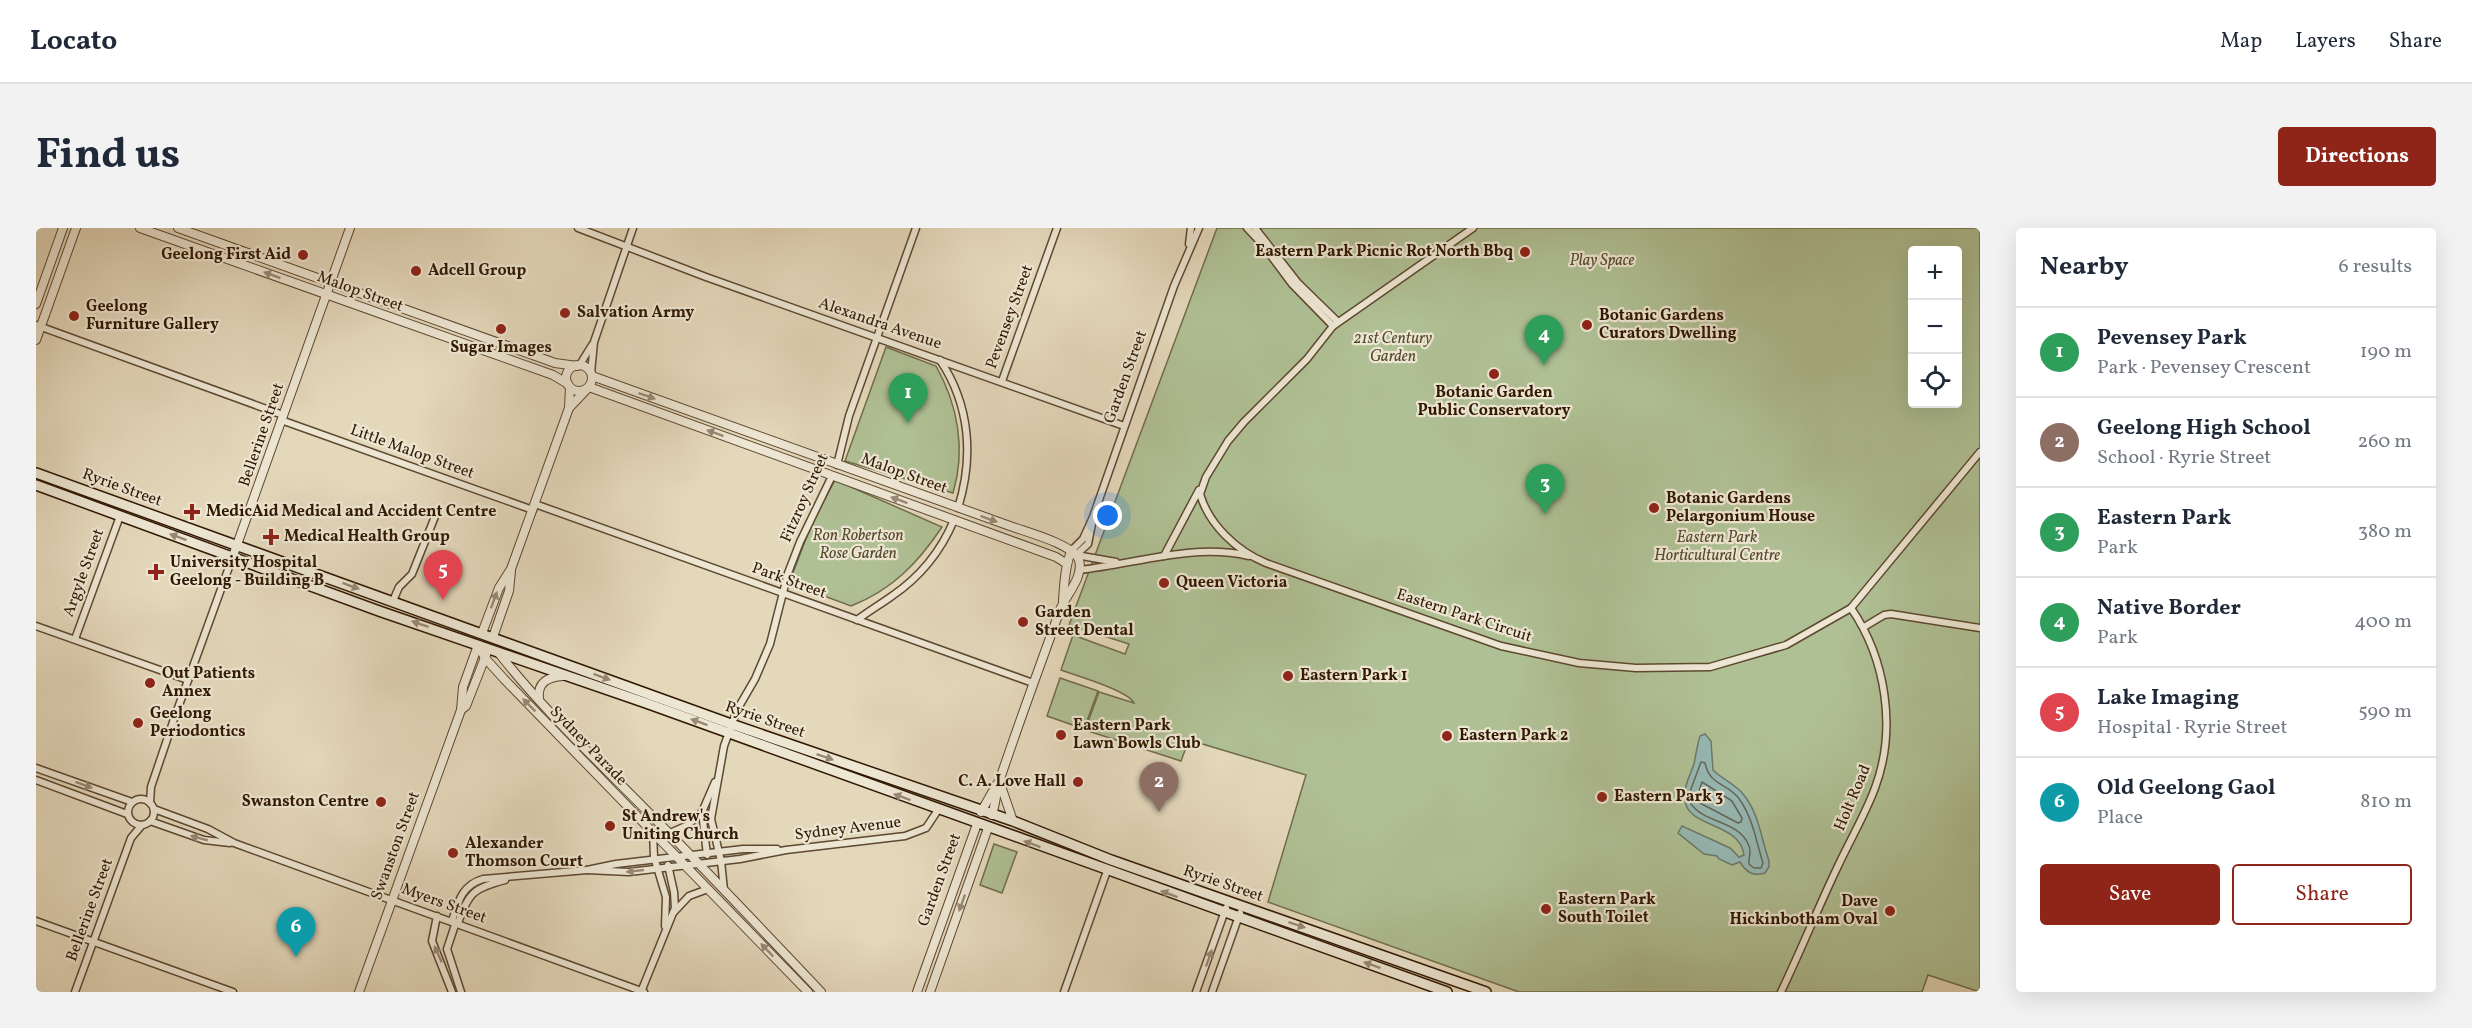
<!DOCTYPE html>
<meta charset="utf-8">
<style>
:root{--surface:#fff;--page:#f2f2f3;--text:#1f2937;--muted:#747a83;--line:#e0e1e3;--accent:#8f2418}
body{margin:0;font-family:Vollkorn,serif;background:var(--page);color:var(--text)}
.controls{position:absolute;right:18px;top:18px;display:grid;overflow:hidden;border-radius:6px;box-shadow:0 6px 24px #0002}
.controls button{width:54px;height:54px;display:grid;place-items:center;padding:0;border:0;border-bottom:2px solid var(--line);background:var(--surface);color:var(--text);font:30px sans-serif}
.you{position:absolute;left:1072px;top:288px;width:21px;height:21px;margin:-15px;border:4px solid #fff;border-radius:50%;background:#1a73e8;box-shadow:0 0 0 9px #1a73e833}
.badge{display:grid;place-items:center;width:39px;height:39px;border-radius:50%;background:var(--accent);color:#fff;font-size:20px;font-weight:700}
.pin{position:absolute;translate:-50% -50px;filter:drop-shadow(0 2px 3px #0008)}
.pin::after{content:'';position:absolute;top:32px;width:21px;height:18px;background:inherit;clip-path:polygon(0 0,100% 0,50% 100%)}
.list{margin:0;padding:0;list-style:none}
h2{display:flex;justify-content:space-between;align-items:center;height:78px;margin:0;padding:0 24px;font-size:26px}
h2 small{font-size:20px;font-weight:400;color:var(--muted)}
.list li{display:grid;grid-template-columns:39px 1fr auto;gap:18px;align-items:center;box-sizing:border-box;height:90px;padding:0 24px;border-top:2px solid var(--line)}
.list b{display:block;font-size:22px;white-space:nowrap}
.list p{margin:0;font-size:20px;white-space:nowrap;color:var(--muted)}
.list em{font-size:20px;font-style:normal;color:var(--muted)}
.actions{display:flex;gap:12px;padding:18px 24px}
.actions a{flex:1;padding:14px 0;border:2px solid var(--accent);border-radius:6px;text-align:center;font-size:21px;color:var(--accent)}
.actions .main{background:var(--accent);color:#fff}
.icon{flex:none;width:33px;height:33px;fill:none;stroke:currentColor;stroke-width:2;stroke-linecap:round;stroke-linejoin:round}
.map{position:relative;flex:none;width:1944px;height:764px;overflow:hidden;border-radius:6px}
header{display:flex;align-items:center;gap:36px;box-sizing:border-box;height:84px;padding:0 30px;background:var(--surface);border-bottom:2px solid var(--line)}
header strong{font-size:28px}
nav{display:flex;gap:33px;margin-inline-start:auto;font-size:21px}
.intro{display:flex;align-items:center;justify-content:space-between;box-sizing:border-box;height:144px;padding:0 36px}
h1{margin:0;font-size:42px}
.button{padding:15px 27px;border-radius:6px;background:var(--accent);color:#fff;font-size:21px;font-weight:700}
main{display:flex;gap:36px;padding:0 36px}
aside{flex:1;background:var(--surface);border-radius:6px;box-shadow:0 6px 24px #0002}
.map>svg:first-child{display:block}
</style>
<header>
<strong>Locato</strong>
<nav><a>Map</a><a>Layers</a><a>Share</a></nav>
</header>
<div class="intro"><h1>Find us</h1><a class="button">Directions</a></div>
<main>
<div class="map">
<svg width="1944" height="764" viewBox="0 0 1944 764">
<rect width="100%" height="100%" fill="#e4d8bb"/>
<filter id="stains"><feTurbulence type="fractalNoise" baseFrequency=".00333" numOctaves="4"/><feColorMatrix values="0 0 0 0 .2 0 0 0 0 .09 0 0 0 0 .02 0 0 0 .5 -.17"/></filter>
<radialGradient id="worn" r=".72"><stop offset=".6" stop-color="#630" stop-opacity="0"/><stop offset="1" stop-color="#630" stop-opacity=".3"/></radialGradient>
<g fill="#afc094" stroke="#706c4a" stroke-width="1.5" fill-rule="evenodd">
<path d="M1181,0H1944V764L1892,747L1886,764H1483L1232,674L1270,547L1153,512L1145,533L1049,502L1063,464L1098,475C1091,462 1041,448 1025,442L1037,407L1089,426L1093,416L1033,397ZM1876,22H1922V176H1876Z"/>
<path d="M850,119L900,138C922,177 930,222 917,265L809,233Z"/>
<path d="M799,252L906,299C882,335 856,362 815,378L753,355L776,295Z"/>
<path d="M1024,450L1062,463L1048,501L1011,488Z"/>
<path d="M958,616L981,624L966,665L944,657Z"/>
</g>
<path fill="#96b9b4" stroke="#6d796c" stroke-width="1.5" d="M1669,506L1675,513L1677,542C1686,551 1700,557 1707,566C1723,585 1725,610 1733,633V639L1729,645C1717,649 1710,644 1704,634L1696,637L1683,631L1681,628L1668,626L1642,605L1646,598L1694,620L1703,629L1708,627C1704,594 1651,600 1649,572C1647,559 1654,548 1658,536C1660,527 1661,517 1664,508Z"/>
<g fill="none" stroke-linecap="round" stroke-linejoin="round">
<g stroke="#63685a" stroke-width="1.5">
<path d="M1665,534L1669,535C1674,559 1693,555 1704,572C1717,591 1720,613 1727,635L1725,640H1718L1713,636C1712,630 1716,625 1713,618C1703,592 1669,596 1655,576V561Z"/>
<path d="M1666,554L1696,573L1706,590L1705,594L1702,595L1664,575L1662,566Z"/>
</g>
<g stroke="#5d4830" stroke-width="9">
<g id="minor">
<path d="M542,0L670,49L1088,198"/>
<path d="M1211,0L1227,17L1256,56L1297,98"/>
<path d="M1219,0L1262,55L1302,94"/>
<path d="M1437,0L1297,98L1271,131L1208,194L1192,213L1170,249L1164,266C1173,297 1201,323 1230,335L1465,418L1543,435L1600,440L1674,439L1750,417L1815,380L1944,224"/>
<path d="M1153,16L1155,0"/>
<path d="M0,97L247,187"/>
<path d="M904,132C934,177 938,229 922,280"/>
<path d="M543,138L556,117"/>
<path d="M555,145L558,114L597,0"/>
<path d="M966,153L1021,0"/>
<path d="M245,192L497,282"/>
<path d="M801,237L813,188L880,0"/>
<path d="M499,276L997,455"/>
<path d="M1036,322L1047,311L1057,289L1138,58L1163,0"/>
<path d="M1040,327L1080,334"/>
<path d="M1040,327L1052,316L1056,296"/>
<path d="M1128,328L1163,262"/>
<path d="M1043,342C1100,336 1156,315 1213,328"/>
<path d="M357,373L363,359L376,346L400,286"/>
<path d="M821,392C833,383 845,376 856,368C884,349 905,323 918,292"/>
<path d="M0,398L152,452"/>
<path d="M1828,399L1848,387L1855,386L1944,400"/>
<path d="M39,411L84,288"/>
<path d="M0,540L96,574"/>
<path d="M0,552L91,586"/>
<circle cx="105" cy="584" r="13"/>
<path d="M114,575L115,559L138,491L197,328"/>
<path d="M118,581L172,601L198,615L608,764"/>
<path d="M114,593L168,612L194,615"/>
<path d="M617,604L618,629L630,669L629,698"/>
<path d="M634,605L652,597L666,584"/>
<path d="M671,627L666,584L679,554"/>
<path d="M551,642L593,644L704,631L750,622L869,608L890,600L902,582"/>
<path d="M688,662L685,633L675,591L688,518L701,482L719,451L734,416L752,345L764,314L796,248"/>
<path d="M638,684L653,668L672,661"/>
<path d="M401,688L396,713L416,764"/>
<path d="M0,693L197,764"/>
<path d="M416,693C422,674 426,657 447,651L551,642L580,636L707,621H741"/>
<path d="M420,694L411,721L425,764"/>
<path d="M422,695C433,664 437,661 469,652"/>
<path d="M39,764L95,610L106,597"/>
<path d="M605,764L639,680L638,664L632,637"/>
<path d="M1028,764L1071,643"/>
<path d="M1160,764L1190,680"/>
<path d="M1176,764L1204,685"/>
<path d="M1745,764C1765,722 1782,680 1802,638C1814,612 1829,587 1839,560C1861,501 1850,431 1815,380"/>
</g>
</g>
<g stroke="#5d4830" stroke-width="10">
<g id="tertiary">
<path d="M104,0L517,147L532,156"/>
<path d="M142,0L519,135L541,138"/>
<path d="M0,76L27,0"/>
<path d="M0,112L40,0"/>
<circle cx="543" cy="150" r="13"/>
<path d="M556,148L974,298C990,304 1037,316 1043,332C1048,349 1030,367 1024,382C1004,438 983,494 964,551C960,562 960,575 956,587"/>
<path d="M553,159L1020,329L1031,336"/>
<path d="M533,180L551,161"/>
<path d="M197,328L314,0"/>
<path d="M1027,373C1028,358 1029,335 1036,322"/>
<path d="M446,405L463,360L475,341L533,180L534,159"/>
<path d="M457,409L473,363L475,343"/>
<path d="M442,417L449,430L468,451L772,764"/>
<path d="M462,424C508,483 563,534 615,587C673,645 729,705 785,764"/>
<path d="M503,471C501,454 512,449 527,448"/>
<path d="M425,482L430,478L450,427"/>
<path d="M964,555L977,593"/>
<path d="M945,584L961,556"/>
<path d="M323,764L425,482L427,459L442,417"/>
<path d="M881,764L941,596"/>
<path d="M894,764L952,600"/>
</g>
</g>
<g stroke="#301801" stroke-width="12">
<g id="secondary">
<path d="M0,245L695,496L977,593L1075,632L1450,764"/>
<path d="M0,257L343,383L610,475L1411,764"/>
</g>
</g>
<use href="#minor" stroke="#ede6d3" stroke-width="6"/>
<use href="#tertiary" stroke="#ede6d3" stroke-width="8"/>
<use href="#secondary" stroke="#ede6d3" stroke-width="9"/>
</g>
<defs><path id="oneway-solid" d="M-6-.8H1V-3.2L6.5 0L1 3.2V.8H-6Z" transform="scale(1.5)"/></defs>
<g fill="#988974">
<use href="#oneway-solid" transform="translate(236 47) rotate(-160)"/>
<use href="#oneway-solid" transform="translate(611 168) rotate(19)"/>
<use href="#oneway-solid" transform="translate(679 205) rotate(-160)"/>
<use href="#oneway-solid" transform="translate(863 272) rotate(-160)"/>
<use href="#oneway-solid" transform="translate(953 291) rotate(20)"/>
<use href="#oneway-solid" transform="translate(142 309) rotate(-160)"/>
<use href="#oneway-solid" transform="translate(315 358) rotate(20)"/>
<use href="#oneway-solid" transform="translate(458 372) rotate(-70)"/>
<use href="#oneway-solid" transform="translate(384 396) rotate(-161)"/>
<use href="#oneway-solid" transform="translate(566 449) rotate(20)"/>
<use href="#oneway-solid" transform="translate(493 477) rotate(-135)"/>
<use href="#oneway-solid" transform="translate(663 494) rotate(-160)"/>
<use href="#oneway-solid" transform="translate(789 529) rotate(19)"/>
<use href="#oneway-solid" transform="translate(48 557) rotate(20)"/>
<use href="#oneway-solid" transform="translate(866 569) rotate(-160)"/>
<use href="#oneway-solid" transform="translate(163 610) rotate(-165)"/>
<use href="#oneway-solid" transform="translate(996 616) rotate(-160)"/>
<use href="#oneway-solid" transform="translate(599 643) rotate(174)"/>
<use href="#oneway-solid" transform="translate(1133 666) rotate(-160)"/>
<use href="#oneway-solid" transform="translate(926 675) rotate(110)"/>
<use href="#oneway-solid" transform="translate(1261 697) rotate(18)"/>
<use href="#oneway-solid" transform="translate(731 722) rotate(-134)"/>
<use href="#oneway-solid" transform="translate(402 726) rotate(-114)"/>
<use href="#oneway-solid" transform="translate(1173 730) rotate(-70)"/>
<use href="#oneway-solid" transform="translate(1336 737) rotate(-160)"/>
</g>
<g fill="#8f2418" stroke="#ede6d3" stroke-width="2">
<circle cx="1489" cy="24" r="6"/>
<circle cx="267" cy="27" r="6"/>
<circle cx="380" cy="43" r="6"/>
<circle cx="529" cy="85" r="6"/>
<circle cx="38" cy="88" r="6"/>
<circle cx="1551" cy="97" r="6"/>
<circle cx="465" cy="101" r="6"/>
<circle cx="1458" cy="146" r="6"/>
<circle cx="1618" cy="280" r="6"/>
<path d="M153 275h6v6h6v6h-6v6h-6v-6h-6v-6h6z"/>
<path d="M232 300h6v6h6v6h-6v6h-6v-6h-6v-6h6z"/>
<path d="M117 335h6v6h6v6h-6v6h-6v-6h-6v-6h6z"/>
<circle cx="1128" cy="355" r="6"/>
<circle cx="987" cy="394" r="6"/>
<circle cx="1252" cy="448" r="6"/>
<circle cx="114" cy="455" r="6"/>
<circle cx="102" cy="495" r="6"/>
<circle cx="1025" cy="507" r="6"/>
<circle cx="1411" cy="508" r="6"/>
<circle cx="1042" cy="554" r="6"/>
<circle cx="1566" cy="569" r="6"/>
<circle cx="345" cy="574" r="6"/>
<circle cx="574" cy="598" r="6"/>
<circle cx="417" cy="625" r="6"/>
<circle cx="1510" cy="681" r="6"/>
<circle cx="1854" cy="683" r="6"/>
</g>
<g text-anchor="middle" dominant-baseline="central" stroke-width="4.5" stroke-linejoin="round" paint-order="stroke">
<g font-size="16" font-weight="bold" fill="#301801" stroke="#ede6d3" text-anchor="start">
<text x="1477" y="24" text-anchor="end">Eastern Park Picnic Rot North Bbq</text>
<text x="255" y="27" text-anchor="end">Geelong First Aid</text>
<text x="392" y="43">Adcell Group</text>
<text x="50" y="79">Geelong<tspan x="50" dy="18">Furniture Gallery</tspan></text>
<text x="541" y="85">Salvation Army</text>
<text x="1563" y="88">Botanic Gardens<tspan x="1563" dy="18">Curators Dwelling</tspan></text>
<text x="465" y="120" text-anchor="middle">Sugar Images</text>
<text x="1458" y="165" text-anchor="middle">Botanic Garden<tspan x="1458" dy="18">Public Conservatory</tspan></text>
<text x="1630" y="271">Botanic Gardens<tspan x="1630" dy="18">Pelargonium House</tspan></text>
<text x="170" y="284">MedicAid Medical and Accident Centre</text>
<text x="248" y="309">Medical Health Group</text>
<text x="134" y="335">University Hospital<tspan x="134" dy="18">Geelong - Building B</tspan></text>
<text x="1140" y="355">Queen Victoria</text>
<text x="999" y="385">Garden<tspan x="999" dy="18">Street Dental</tspan></text>
<text x="126" y="446">Out Patients<tspan x="126" dy="18">Annex</tspan></text>
<text x="1264" y="448">Eastern Park 1</text>
<text x="114" y="486">Geelong<tspan x="114" dy="18">Periodontics</tspan></text>
<text x="1037" y="498">Eastern Park<tspan x="1037" dy="18">Lawn Bowls Club</tspan></text>
<text x="1423" y="508">Eastern Park 2</text>
<text x="1030" y="554" text-anchor="end">C. A. Love Hall</text>
<text x="1578" y="569">Eastern Park 3</text>
<text x="333" y="574" text-anchor="end">Swanston Centre</text>
<text x="586" y="589">St Andrew's<tspan x="586" dy="18">Uniting Church</tspan></text>
<text x="429" y="616">Alexander<tspan x="429" dy="18">Thomson Court</tspan></text>
<text x="1522" y="672">Eastern Park<tspan x="1522" dy="18">South Toilet</tspan></text>
<text x="1842" y="674" text-anchor="end">Dave<tspan x="1842" dy="18">Hickinbotham Oval</tspan></text>
</g>
<g font-size="16" font-style="italic" fill="#564a2d" stroke="#ede6d3">
<text x="1566" y="33">Play Space</text>
<text x="1357" y="111">21st Century<tspan x="1357" dy="18">Garden</tspan></text>
<text x="822" y="308">Ron Robertson<tspan x="822" dy="18">Rose Garden</tspan></text>
<text x="1681" y="310">Eastern Park<tspan x="1681" dy="18">Horticultural Centre</tspan></text>
</g>
<g font-size="16" fill="#301801" stroke="#ede6d3">
<text transform="translate(324 64) rotate(20)">Malop Street</text>
<text transform="translate(974 89) rotate(-70)">Pevensey Street</text>
<text transform="translate(844 96) rotate(19)">Alexandra Avenue</text>
<text transform="translate(1090 149) rotate(-70)">Garden Street</text>
<text transform="translate(226 207) rotate(-71)">Bellerine Street</text>
<text transform="translate(376 224) rotate(20)">Little Malop Street</text>
<text transform="translate(868 246) rotate(20)">Malop Street</text>
<text transform="translate(86 260) rotate(20)">Ryrie Street</text>
<text transform="translate(769 270) rotate(-66)">Fitzroy Street</text>
<text transform="translate(48 345) rotate(-70)">Argyle Street</text>
<text transform="translate(753 353) rotate(20)">Park Street</text>
<text transform="translate(1428 388) rotate(18)">Eastern Park Circuit</text>
<text transform="translate(729 492) rotate(19)">Ryrie Street</text>
<text transform="translate(552 518) rotate(46)">Sydney Parade</text>
<text transform="translate(1817 570) rotate(-67)">Holt Road</text>
<text transform="translate(812 601) rotate(-7)">Sydney Avenue</text>
<text transform="translate(360 618) rotate(-70)">Swanston Street</text>
<text transform="translate(904 652) rotate(-70)">Garden Street</text>
<text transform="translate(1187 656) rotate(19)">Ryrie Street</text>
<text transform="translate(408 676) rotate(20)">Myers Street</text>
<text transform="translate(54 682) rotate(-70)">Bellerine Street</text>
</g>
</g>
<rect width="100%" height="100%" filter="url(#stains)"/>
<rect width="100%" height="100%" fill="url(#worn)"/>
</svg>
<div class="controls">
<button>+</button>
<button>−</button>
<button><svg class="icon" aria-label="locate" viewBox="0 0 24 24"><circle cx="12" cy="12" r="6"/><path d="M12 2v4M12 18v4M2 12h4M18 12h4"/></svg></button>
</div>
<div class="you"></div>
<div class="pin badge" style="left:872px;top:195px;background:#2e9e5b">1</div>
<div class="pin badge" style="left:1123px;top:584px;background:#8d6e63">2</div>
<div class="pin badge" style="left:1509px;top:286px;background:#2e9e5b">3</div>
<div class="pin badge" style="left:1508px;top:137px;background:#2e9e5b">4</div>
<div class="pin badge" style="left:407px;top:372px;background:#e0444e">5</div>
<div class="pin badge" style="left:260px;top:729px;background:#0f9aa8">6</div>
</div>
<aside>
<h2>Nearby<small>6 results</small></h2>
<ul class="list">
<li><span class="badge" style="background:#2e9e5b">1</span><div><b>Pevensey Park</b><p>Park · Pevensey Crescent</p></div><em>190 m</em></li>
<li><span class="badge" style="background:#8d6e63">2</span><div><b>Geelong High School</b><p>School · Ryrie Street</p></div><em>260 m</em></li>
<li><span class="badge" style="background:#2e9e5b">3</span><div><b>Eastern Park</b><p>Park</p></div><em>380 m</em></li>
<li><span class="badge" style="background:#2e9e5b">4</span><div><b>Native Border</b><p>Park</p></div><em>400 m</em></li>
<li><span class="badge" style="background:#e0444e">5</span><div><b>Lake Imaging</b><p>Hospital · Ryrie Street</p></div><em>590 m</em></li>
<li><span class="badge" style="background:#0f9aa8">6</span><div><b>Old Geelong Gaol</b><p>Place</p></div><em>810 m</em></li>
</ul>
<div class="actions"><a class="main">Save</a><a>Share</a></div>
</aside>
</main>
